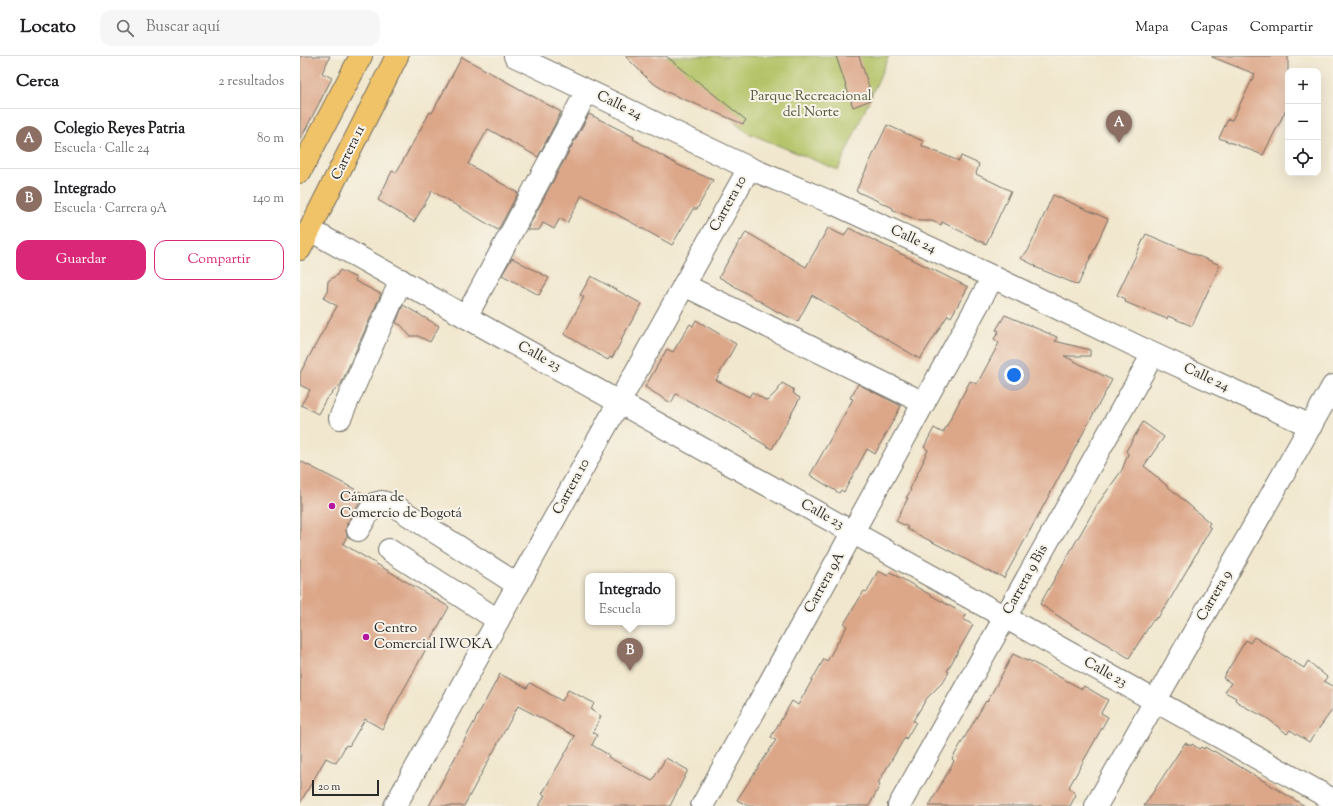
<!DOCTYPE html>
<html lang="es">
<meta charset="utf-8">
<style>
:root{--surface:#fff;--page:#f6f6f6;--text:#202124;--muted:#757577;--line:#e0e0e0;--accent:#db2777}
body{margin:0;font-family:"Sorts Mill Goudy",serif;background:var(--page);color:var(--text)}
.controls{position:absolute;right:12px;top:12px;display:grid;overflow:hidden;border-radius:8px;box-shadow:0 4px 16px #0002}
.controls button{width:36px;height:36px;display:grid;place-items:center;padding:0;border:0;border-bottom:1px solid var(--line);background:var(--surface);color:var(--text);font:20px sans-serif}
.scale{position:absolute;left:12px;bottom:10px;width:67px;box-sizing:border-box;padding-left:4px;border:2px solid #2b2b2b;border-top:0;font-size:11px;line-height:14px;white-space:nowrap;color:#2b2b2b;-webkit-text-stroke:3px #f7f3e8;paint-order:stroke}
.you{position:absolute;left:714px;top:319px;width:14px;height:14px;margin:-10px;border:3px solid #fff;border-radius:50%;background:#1a73e8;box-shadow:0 0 0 6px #1a73e833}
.badge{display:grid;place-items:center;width:26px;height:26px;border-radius:50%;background:var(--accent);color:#fff;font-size:13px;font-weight:700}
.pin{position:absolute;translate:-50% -33px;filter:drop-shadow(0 1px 2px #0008)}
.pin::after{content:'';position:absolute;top:21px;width:14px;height:12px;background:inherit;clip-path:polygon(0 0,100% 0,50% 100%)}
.popup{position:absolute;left:285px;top:517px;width:90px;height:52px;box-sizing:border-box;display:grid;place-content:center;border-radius:8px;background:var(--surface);filter:drop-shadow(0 1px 3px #0005);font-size:13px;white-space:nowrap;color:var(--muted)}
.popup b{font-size:15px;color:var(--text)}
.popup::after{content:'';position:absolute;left:50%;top:100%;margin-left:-8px;border:8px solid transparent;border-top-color:var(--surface)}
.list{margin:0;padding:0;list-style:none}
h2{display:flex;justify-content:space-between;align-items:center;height:52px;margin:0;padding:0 16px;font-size:17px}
h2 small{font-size:13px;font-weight:400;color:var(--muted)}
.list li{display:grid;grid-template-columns:26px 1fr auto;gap:12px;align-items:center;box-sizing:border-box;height:60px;padding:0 16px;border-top:1px solid var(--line)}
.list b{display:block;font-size:15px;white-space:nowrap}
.list p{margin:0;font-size:13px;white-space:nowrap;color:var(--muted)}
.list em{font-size:13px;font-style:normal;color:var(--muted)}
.actions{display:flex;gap:8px;padding:12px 16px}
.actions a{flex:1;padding:9px 0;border:1px solid var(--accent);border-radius:12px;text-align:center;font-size:14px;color:var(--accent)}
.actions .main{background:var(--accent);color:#fff}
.icon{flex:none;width:22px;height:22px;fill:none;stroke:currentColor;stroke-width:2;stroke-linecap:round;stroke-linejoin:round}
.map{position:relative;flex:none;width:1033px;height:750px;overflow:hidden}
header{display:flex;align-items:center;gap:24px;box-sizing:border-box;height:56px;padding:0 20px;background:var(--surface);border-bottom:1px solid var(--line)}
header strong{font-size:19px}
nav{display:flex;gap:22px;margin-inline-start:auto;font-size:14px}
.search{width:280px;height:36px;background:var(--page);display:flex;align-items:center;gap:10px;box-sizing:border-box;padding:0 14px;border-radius:12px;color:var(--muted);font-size:15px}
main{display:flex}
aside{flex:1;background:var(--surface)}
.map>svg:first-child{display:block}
</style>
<header>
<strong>Locato</strong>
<div class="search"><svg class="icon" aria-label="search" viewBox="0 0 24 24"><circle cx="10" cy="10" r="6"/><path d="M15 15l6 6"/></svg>Buscar aquí</div>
<nav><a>Mapa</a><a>Capas</a><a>Compartir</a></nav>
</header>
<main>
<aside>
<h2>Cerca<small>2 resultados</small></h2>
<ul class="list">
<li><span class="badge" style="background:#8d6e63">A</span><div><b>Colegio Reyes Patria</b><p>Escuela · Calle 24</p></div><em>80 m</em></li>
<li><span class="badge" style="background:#8d6e63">B</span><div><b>Integrado</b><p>Escuela · Carrera 9A</p></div><em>140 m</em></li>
</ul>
<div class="actions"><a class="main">Guardar</a><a>Compartir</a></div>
</aside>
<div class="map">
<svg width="1033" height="750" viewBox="0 0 1033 750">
<rect width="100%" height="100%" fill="#f7f3e8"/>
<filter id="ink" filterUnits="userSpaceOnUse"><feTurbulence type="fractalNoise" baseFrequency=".025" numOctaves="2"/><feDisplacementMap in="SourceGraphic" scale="8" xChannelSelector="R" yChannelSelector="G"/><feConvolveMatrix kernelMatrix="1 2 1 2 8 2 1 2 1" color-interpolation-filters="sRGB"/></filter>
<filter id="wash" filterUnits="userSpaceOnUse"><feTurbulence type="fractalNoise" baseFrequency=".012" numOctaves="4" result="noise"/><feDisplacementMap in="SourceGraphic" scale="16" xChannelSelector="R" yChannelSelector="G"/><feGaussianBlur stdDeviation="0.9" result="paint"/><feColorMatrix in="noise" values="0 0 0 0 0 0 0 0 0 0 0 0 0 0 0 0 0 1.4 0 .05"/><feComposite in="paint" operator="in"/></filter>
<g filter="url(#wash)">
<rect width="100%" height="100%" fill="#f1e7ce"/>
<path fill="#b2c265" stroke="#6e7648" d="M358,0H589L538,114L448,77Z"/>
<g id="blocks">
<g fill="#dca688">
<path d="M0,0H30L22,17L32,22L0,84Z"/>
<path d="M325,0H366L446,64L443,68L367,36L350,25Z"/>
<path d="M536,0H559L571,37V44L553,51Z"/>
<path d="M912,0H988V50L963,99L919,82L928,63L932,64L955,18L912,1Z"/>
<path d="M162,1L261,56L238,101L188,73L168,108L218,137L198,174L132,135L114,166L78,144L92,115L96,117L130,56L132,57Z"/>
<path d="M289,58L334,81L333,83L378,109L413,124L397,153H393L372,189L282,139L267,167L260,162L254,173L243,167L239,174H227Z"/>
<path d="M587,69L623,85L622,90L659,105L661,100L679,108L676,118L711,135L686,188L642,166L641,169L632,165H620L593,154V152L556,135Z"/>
<path d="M753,139L808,163L778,229L735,211L736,210L720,202L728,195Z"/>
<path d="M528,172L544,180L549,172L668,231L651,261L648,259L620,303L512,239L498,265L478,256L419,221L440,184L441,185L446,176L506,211Z"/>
<path d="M846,178L920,209L892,270L868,260L867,263L825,246L826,243L817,239Z"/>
<path d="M212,202L249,222L239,239L202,219Z"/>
<path d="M40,214L56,222L55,225L81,238L41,328L26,343L18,358L1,349L10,334L0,329V317L37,250L23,242L27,237L28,225L37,219Z"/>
<path d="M291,220L342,248L321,283L322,284L312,302L310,301L308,304L264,278L284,241L280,239Z"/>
<path d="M103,249L139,270L130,286L118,280H110L101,269L96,267Z"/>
<path d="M705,259L757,281L755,285L790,294V300H764L812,324L704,522L697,518V519L687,514V515L656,498L607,473L608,471L596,465L608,442H606L611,434L610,433L624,404H623L628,394L624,391L634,372L643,377L670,325L677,328L699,287L694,283L699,275L696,274Z"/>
<path d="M396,264L436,288L416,324L449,341L452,336L467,345L478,334L482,327L493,333L494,338L500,342L472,393L452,381V379L376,338L371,347L345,331L367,293L373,296L390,268L393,270Z"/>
<path d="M558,328L601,350L575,398L567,393L544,436L541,434L539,437L510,419L553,343L550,342Z"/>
<path d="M843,366L864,381L844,410L910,467L908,470L911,472L865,552L864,551L858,562L856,561L855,564H853L829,602L790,578L775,571L740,548L797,449L822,414L828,398L826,395Z"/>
<path d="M0,405L66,439L63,441L47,467L46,474L47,480L43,488L149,551L82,673L65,663L49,690L46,689L36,707L26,702L0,747Z"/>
<path d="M578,515L588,520L590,516L666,559L663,563L673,569L647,615L649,616L643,626L627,642L613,665L616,666L606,683L605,681L578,727L580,729L569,750H448L437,744L476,684L471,681L492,645L498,649L524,603L527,605L547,570L544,568L564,535L567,536Z"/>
<path d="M954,581L1004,612L1008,605L1027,621L1024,625L1033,630V653L1009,686L990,674L987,678L967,662L945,651L935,644L936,642L925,636L931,627L923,622L946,584L950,587Z"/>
<path d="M713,598L727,605L728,604L782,633L784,630L808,644L801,657L808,661L769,731L776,739L770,750H629L654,705L652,703L686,645L687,646Z"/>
<path d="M200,618L227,632L230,627L262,645L268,634L294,647L291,654L301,660L293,676L297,679L292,689L309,699L308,701L352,725L366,702L388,714L370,750H239L245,739L242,738L275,680L218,650L164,750H129Z"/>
<path d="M885,687L891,690L892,688L899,693L901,691L904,693L905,691L913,696L914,695L1005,750H844Z"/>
</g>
</g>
</g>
<g filter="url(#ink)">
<use href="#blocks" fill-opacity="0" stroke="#706d64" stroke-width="1"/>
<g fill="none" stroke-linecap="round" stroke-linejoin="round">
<g stroke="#706d64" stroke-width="24">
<g id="minor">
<path d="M215,0L449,112L535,148L693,221L853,298L1011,370"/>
<path d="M10,174L1033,744"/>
<path d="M384,229L624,347"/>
<path d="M166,261L287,35"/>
<path d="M40,362L101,224"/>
<path d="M58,474L74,448L82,446L93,449L218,529"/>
<path d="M89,494L198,564"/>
<path d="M95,750L449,112"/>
<path d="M402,750L693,221"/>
<path d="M599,750L853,298"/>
<path d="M796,750L1033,330"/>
</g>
</g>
<g stroke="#706d64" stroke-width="24">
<g id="major">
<path d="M0,116L61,0"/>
<path d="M0,193L97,0"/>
</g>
</g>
<use href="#minor" stroke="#fff" stroke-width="22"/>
<use href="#major" stroke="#f1c369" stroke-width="22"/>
</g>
</g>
<g fill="#b5179e" stroke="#f7f3e8" stroke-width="1.5">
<circle cx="32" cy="450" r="4"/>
<circle cx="66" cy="581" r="4"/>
</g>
<g text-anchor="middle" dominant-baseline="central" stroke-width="4" stroke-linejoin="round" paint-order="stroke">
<g font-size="14" fill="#54583c" stroke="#f7f3e8">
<text x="511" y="41">Parque Recreacional<tspan x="511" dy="16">del Norte</tspan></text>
</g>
<g font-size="14" fill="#2b2b2b" stroke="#f7f3e8">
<text transform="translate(319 50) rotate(26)">Calle 24</text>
<text transform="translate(49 97) rotate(-64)">Carrera 11</text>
<text transform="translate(429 148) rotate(-61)">Carrera 10</text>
<text transform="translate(613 184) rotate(25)">Calle 24</text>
<text transform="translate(239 301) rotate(29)">Calle 23</text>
<text transform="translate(906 322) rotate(25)">Calle 24</text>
<text transform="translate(272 431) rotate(-61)">Carrera 10</text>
<text transform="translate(522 459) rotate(29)">Calle 23</text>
<text transform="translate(726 524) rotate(-61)">Carrera 9 Bis</text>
<text transform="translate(525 527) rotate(-61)">Carrera 9A</text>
<text transform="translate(915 540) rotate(-60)">Carrera 9</text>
<text transform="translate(805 617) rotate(29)">Calle 23</text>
</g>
<g font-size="14" fill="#2b2b2b" stroke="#f7f3e8" text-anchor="start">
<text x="40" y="442">Cámara de<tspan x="40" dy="16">Comercio de Bogotá</tspan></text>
<text x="74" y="573">Centro<tspan x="74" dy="16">Comercial IWOKA</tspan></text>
</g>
</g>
</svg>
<div class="controls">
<button>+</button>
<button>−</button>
<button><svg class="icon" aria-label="locate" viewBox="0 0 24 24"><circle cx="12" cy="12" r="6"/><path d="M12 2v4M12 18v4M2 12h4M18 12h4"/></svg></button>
</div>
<div class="scale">20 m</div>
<div class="you"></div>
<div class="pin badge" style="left:819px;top:87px;background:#8d6e63">A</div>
<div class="pin badge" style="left:330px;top:615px;background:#8d6e63">B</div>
<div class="popup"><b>Integrado</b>Escuela</div>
</div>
</main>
